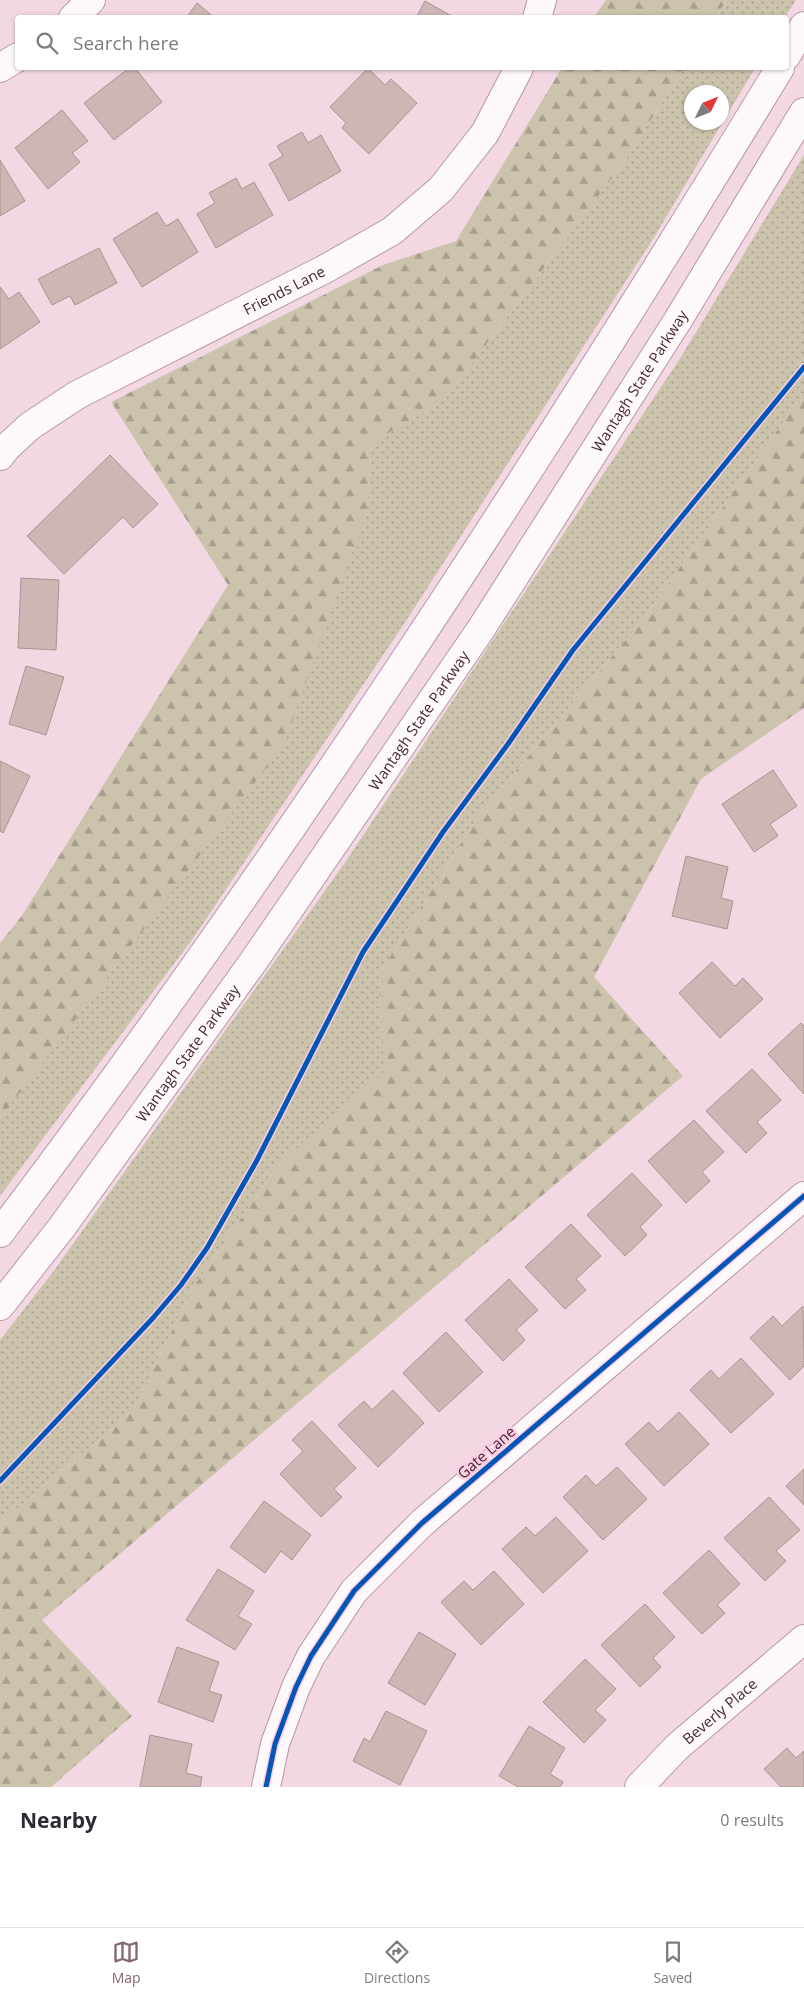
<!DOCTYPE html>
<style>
:root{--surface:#fff;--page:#f2f2f3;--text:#2b2b33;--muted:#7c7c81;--line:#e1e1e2;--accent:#836673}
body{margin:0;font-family:"Open Sans",sans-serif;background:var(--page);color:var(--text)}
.compass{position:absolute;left:684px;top:85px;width:45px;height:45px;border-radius:50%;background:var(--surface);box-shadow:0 1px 4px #0004;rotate:47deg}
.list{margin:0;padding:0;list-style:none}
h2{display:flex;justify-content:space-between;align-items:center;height:65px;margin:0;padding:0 20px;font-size:21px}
h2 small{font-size:16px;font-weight:400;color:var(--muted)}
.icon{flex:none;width:28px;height:28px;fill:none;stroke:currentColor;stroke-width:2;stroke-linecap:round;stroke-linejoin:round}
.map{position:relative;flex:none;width:804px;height:1787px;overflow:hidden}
.search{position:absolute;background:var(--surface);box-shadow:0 1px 4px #0004;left:15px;right:15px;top:15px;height:55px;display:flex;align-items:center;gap:12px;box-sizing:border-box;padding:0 18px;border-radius:5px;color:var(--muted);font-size:19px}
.sheet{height:140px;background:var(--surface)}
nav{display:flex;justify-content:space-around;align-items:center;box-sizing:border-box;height:70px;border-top:1px solid var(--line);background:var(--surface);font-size:14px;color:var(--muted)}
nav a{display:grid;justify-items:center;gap:2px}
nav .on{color:var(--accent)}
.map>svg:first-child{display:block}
</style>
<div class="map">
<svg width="804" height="1787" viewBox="0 0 804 1787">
<defs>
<pattern id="grass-dots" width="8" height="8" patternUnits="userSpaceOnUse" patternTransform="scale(1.25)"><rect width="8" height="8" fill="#ccc3ad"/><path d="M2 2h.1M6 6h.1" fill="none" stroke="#a79e8e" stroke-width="1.8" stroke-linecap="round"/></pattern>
<pattern id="forest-firs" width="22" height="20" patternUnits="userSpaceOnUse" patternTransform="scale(1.25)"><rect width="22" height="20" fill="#ccc3ad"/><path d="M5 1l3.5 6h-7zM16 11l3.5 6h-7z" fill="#a79e8e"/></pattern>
</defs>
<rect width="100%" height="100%" fill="#f3d8e3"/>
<g fill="url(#grass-dots)" fill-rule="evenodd">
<path d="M727,0H796L785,17L716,18Z"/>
<path d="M684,68H755L653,239L404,624L194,937L0,1196V1119L36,1070L366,515L372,443L445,399L624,162ZM692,92H722V122H692Z"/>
<path d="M804,155V393L641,622L478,816L379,974L385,1071L277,1166L192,1289L133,1411L0,1523V1340L53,1272L344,864L679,360Z"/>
</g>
<g fill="url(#forest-firs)">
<path d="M606,0H727L716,17H594Z"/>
<path d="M562,68H684L624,162L445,399L372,443L366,515L284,744L0,1119V943L21,917L228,585L111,402L383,265L456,241Z"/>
<path d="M804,393V708L701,779L594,977L683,1076L42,1620L132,1716L51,1787H0V1523L133,1411L192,1289L277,1166L384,1071L379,974L478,816L641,622Z"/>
</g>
<g fill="#ceb6b4" stroke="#aa938f">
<path d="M425,1L455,18H416Z"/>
<path d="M197,3L215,18H186Z"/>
<path d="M129,68H135L162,102L114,140L84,103Z"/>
<path d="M368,68L385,85L391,79L417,103L369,154L342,128L346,123L330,107Z"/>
<path d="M62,110L88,141L72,153L80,162L48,189L15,148Z"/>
<path d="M302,132L308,143L321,135L341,171L289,201L269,164L283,156L277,146Z"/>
<path d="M0,160L25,201L0,216Z"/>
<path d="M236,178L242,189L254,182L273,215L216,248L197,214L215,203L209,193Z"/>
<path d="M157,212L166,226L178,219L198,252L142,287L113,239Z"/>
<path d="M99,248L117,283L75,305L70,296L52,305L38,279Z"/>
<path d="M0,287L9,299L19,292L40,322L0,349Z"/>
<path d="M110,455L158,504L133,528L123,517L64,574L27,536Z"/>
<path d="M21,578L59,580L56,650L18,648Z"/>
<path d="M26,666L64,677L46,735L9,724Z"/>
<path d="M0,761L30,776L3,833L0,831Z"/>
<path d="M773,770L797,806L770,824L778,836L754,852L722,804Z"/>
<path d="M686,856L728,867L721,898L733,901L727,929L672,916Z"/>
<path d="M712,962L735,986L743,978L763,999L720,1038L679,993Z"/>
<path d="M801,1023L804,1026V1094L768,1054Z"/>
<path d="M752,1069L781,1100L757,1122L767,1133L746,1153L706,1111Z"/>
<path d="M694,1120L724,1152L702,1172L710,1181L686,1203L648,1161Z"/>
<path d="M632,1173L662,1205L640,1227L647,1235L625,1256L587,1215Z"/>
<path d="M571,1224L601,1256L576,1279L586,1290L565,1309L525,1267Z"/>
<path d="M509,1279L538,1310L516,1330L525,1340L503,1361L465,1320Z"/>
<path d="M803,1306L804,1366L790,1380L750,1338L773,1316L782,1326Z"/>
<path d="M446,1332L483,1372L439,1412L403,1373Z"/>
<path d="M741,1358L774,1394L731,1433L690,1390L711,1370L719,1379Z"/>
<path d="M393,1390L424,1423L378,1467L338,1425L364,1401L372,1410Z"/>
<path d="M679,1412L709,1444L664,1486L625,1444L649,1422L658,1432Z"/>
<path d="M312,1421L356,1468L334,1489L342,1497L321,1517L280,1474L303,1451L292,1440Z"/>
<path d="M617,1467L647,1499L603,1540L563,1497L586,1475L596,1486Z"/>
<path d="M804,1469V1505L786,1486Z"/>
<path d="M769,1497L800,1530L776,1551L786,1561L765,1581L724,1538Z"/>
<path d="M264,1501L311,1535L292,1560L281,1551L265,1573L230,1547Z"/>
<path d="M556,1517L588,1551L543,1593L502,1549L526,1527L535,1536Z"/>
<path d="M709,1550L740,1584L717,1605L725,1613L702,1634L663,1593Z"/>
<path d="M218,1569L254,1591L238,1616L252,1624L235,1650L186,1620Z"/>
<path d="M494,1571L524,1604L481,1645L441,1602L464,1581L473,1590Z"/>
<path d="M645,1604L675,1637L653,1658L661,1667L640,1687L601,1645Z"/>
<path d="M419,1632L456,1654L425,1705L388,1683Z"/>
<path d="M177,1647L219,1662L209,1691L222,1695L213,1722L158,1702Z"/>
<path d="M585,1659L616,1689L595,1710L606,1720L584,1743L543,1702Z"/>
<path d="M386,1711L427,1731L400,1785L353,1761L364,1738L370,1742Z"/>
<path d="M529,1726L565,1748L550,1774L563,1782L560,1787H518L499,1776Z"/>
<path d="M150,1735L192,1744L186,1773L202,1777L200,1787H140Z"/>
<path d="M787,1748L796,1758L804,1751V1787H781L764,1769Z"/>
</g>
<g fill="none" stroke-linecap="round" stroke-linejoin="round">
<g stroke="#b399a4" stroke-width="30">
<g id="minor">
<path d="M73,18L91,0"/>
<path d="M537,18L542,0"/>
<path d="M0,68L18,57"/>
<path id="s1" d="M0,456L6,448L30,426L77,395L325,269L392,231L441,189L485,133L519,68"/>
<path d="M266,1787L275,1744L296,1687L311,1656L354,1591L422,1523L804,1196"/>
<path id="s2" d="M639,1787L677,1747L804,1639"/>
</g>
</g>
<g stroke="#b399a4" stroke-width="30">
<g id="highway">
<path d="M786,56L804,26"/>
<path d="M0,1233C282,860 537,467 780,68"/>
<path id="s3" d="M0,1306L62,1227L253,962L481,629L678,320L804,112"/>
</g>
</g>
<use href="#minor" stroke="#fdf9fb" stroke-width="28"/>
<use href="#highway" stroke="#fdf9fb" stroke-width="28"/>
<g stroke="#fecde1" stroke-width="8">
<g id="cycleway">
<path d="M0,1481L153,1318L181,1285L207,1248L256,1162L363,952L443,832L508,744L573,650L804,367"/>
<path d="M266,1787L275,1744L296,1687L311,1656L354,1591L422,1523L804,1196"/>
</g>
</g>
<use href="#cycleway" stroke="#0057b8" stroke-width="5"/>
</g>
<g text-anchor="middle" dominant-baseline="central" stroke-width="5" stroke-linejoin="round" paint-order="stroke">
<g font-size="15" fill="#472836" stroke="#fecde1">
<text stroke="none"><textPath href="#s1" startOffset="331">Friends Lane</textPath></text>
<text stroke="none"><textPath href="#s3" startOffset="1125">Wantagh State Parkway</textPath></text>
<text stroke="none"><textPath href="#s3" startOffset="720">Wantagh State Parkway</textPath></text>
<text stroke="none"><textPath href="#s3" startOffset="315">Wantagh State Parkway</textPath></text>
<text transform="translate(486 1452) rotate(-41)">Gate Lane</text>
<text stroke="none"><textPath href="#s2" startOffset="111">Beverly Place</textPath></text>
</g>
</g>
</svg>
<svg class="compass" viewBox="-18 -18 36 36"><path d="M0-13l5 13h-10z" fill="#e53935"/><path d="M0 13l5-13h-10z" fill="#7c7c81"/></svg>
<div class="search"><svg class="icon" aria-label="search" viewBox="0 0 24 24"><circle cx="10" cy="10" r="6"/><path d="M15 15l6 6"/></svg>Search here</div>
</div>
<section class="sheet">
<h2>Nearby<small>0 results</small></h2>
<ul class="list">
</ul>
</section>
<nav>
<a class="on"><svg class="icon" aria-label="map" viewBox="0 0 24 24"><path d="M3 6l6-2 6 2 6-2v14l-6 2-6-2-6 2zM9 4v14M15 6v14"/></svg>Map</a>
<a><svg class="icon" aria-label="directions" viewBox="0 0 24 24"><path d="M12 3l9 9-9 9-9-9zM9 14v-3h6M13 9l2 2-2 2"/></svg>Directions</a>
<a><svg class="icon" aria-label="saved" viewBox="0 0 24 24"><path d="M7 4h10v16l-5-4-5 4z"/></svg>Saved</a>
</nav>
